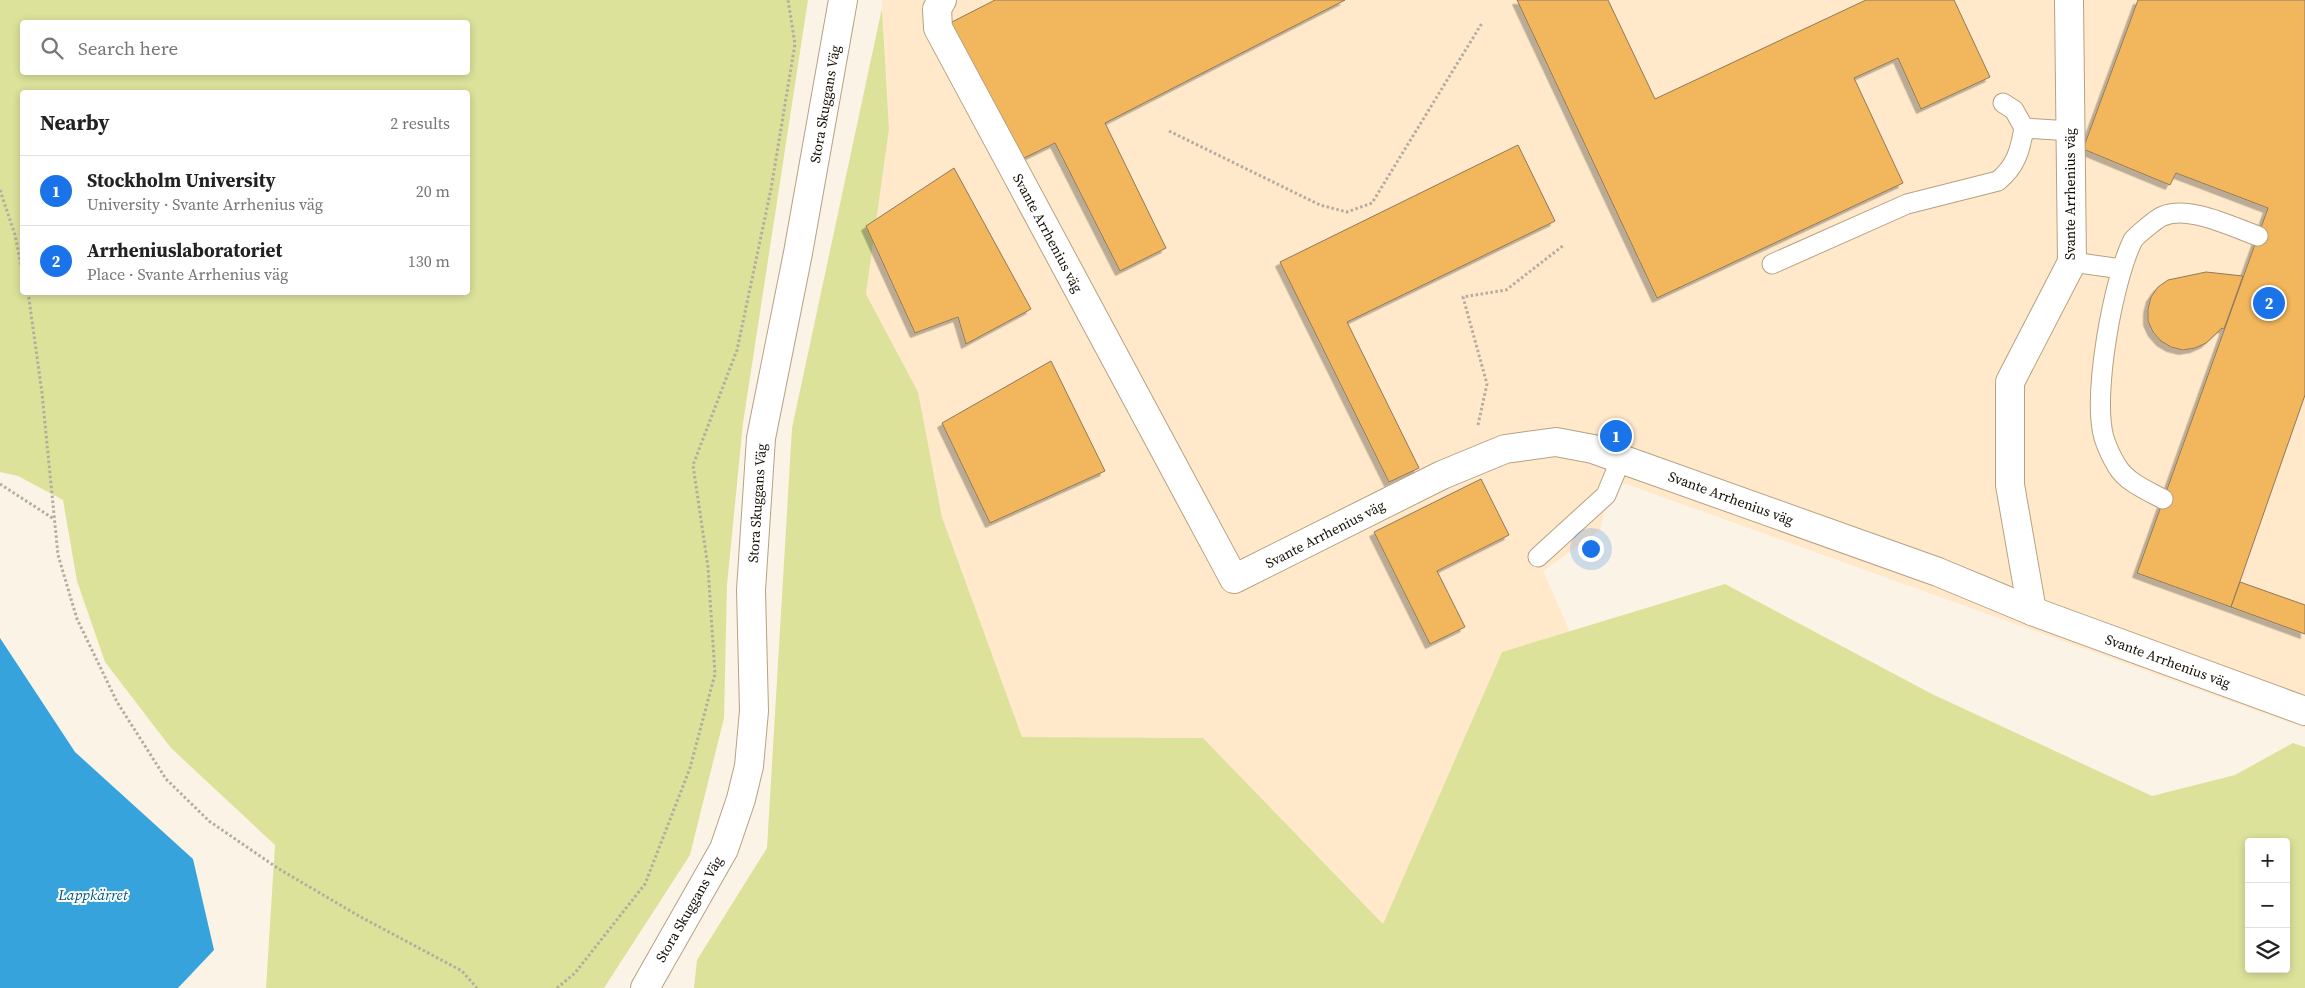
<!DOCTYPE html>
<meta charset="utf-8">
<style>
:root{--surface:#fff;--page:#f2f2f2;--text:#222;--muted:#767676;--line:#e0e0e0;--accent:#1a73e8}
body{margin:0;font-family:"Source Serif 4",serif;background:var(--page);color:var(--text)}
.controls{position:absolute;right:15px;bottom:15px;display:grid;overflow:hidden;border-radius:5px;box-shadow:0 2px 8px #0003}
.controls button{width:45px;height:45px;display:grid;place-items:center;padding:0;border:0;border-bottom:1px solid var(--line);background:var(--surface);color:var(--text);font:25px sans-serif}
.you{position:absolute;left:1590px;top:548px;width:18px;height:18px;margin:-12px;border:4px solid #fff;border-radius:50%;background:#1a73e8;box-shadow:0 0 0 8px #1a73e833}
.badge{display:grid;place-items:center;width:32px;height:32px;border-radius:50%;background:var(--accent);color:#fff;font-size:16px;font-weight:700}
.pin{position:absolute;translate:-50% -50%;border:2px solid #fff;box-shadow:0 1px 5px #0006}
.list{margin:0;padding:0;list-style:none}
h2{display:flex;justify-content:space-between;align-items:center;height:65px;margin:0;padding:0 20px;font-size:21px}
h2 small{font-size:16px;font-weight:400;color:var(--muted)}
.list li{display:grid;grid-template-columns:32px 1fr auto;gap:15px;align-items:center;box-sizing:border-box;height:70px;padding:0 20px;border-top:1px solid var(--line)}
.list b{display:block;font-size:19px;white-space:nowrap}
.list p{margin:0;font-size:16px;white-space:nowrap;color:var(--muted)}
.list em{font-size:16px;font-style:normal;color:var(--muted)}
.icon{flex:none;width:28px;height:28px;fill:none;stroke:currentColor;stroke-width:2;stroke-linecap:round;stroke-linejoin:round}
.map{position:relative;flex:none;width:2305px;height:988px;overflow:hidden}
.search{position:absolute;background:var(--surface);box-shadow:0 2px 8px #0003;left:20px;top:20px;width:450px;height:55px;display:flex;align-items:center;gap:12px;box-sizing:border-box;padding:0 18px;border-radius:5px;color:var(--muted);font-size:19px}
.panel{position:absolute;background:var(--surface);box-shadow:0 2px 8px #0003;left:20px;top:90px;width:450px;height:205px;border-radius:5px}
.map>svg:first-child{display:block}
</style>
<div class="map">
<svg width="2305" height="988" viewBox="0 0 2305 988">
<defs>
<filter id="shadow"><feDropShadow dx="-4.5" dy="4.5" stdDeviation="0" flood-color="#0004"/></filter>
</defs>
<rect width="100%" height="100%" fill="#fcf3e7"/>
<path fill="#ffe9ca" d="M882,0H2305V728L1612,479L1600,530L1543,571L1570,632L1502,652L1383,924L1203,738L1022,737L942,517L918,392L866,294L889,129Z"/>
<g fill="#dce29a" fill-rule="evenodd">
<path d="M0,0H808L743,423L727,585L724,718L690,855L604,988H266L275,845L171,748L105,662L77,581L63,500L18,476L0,472ZM468,22V72H22V22ZM468,92V292H22V92Z"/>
<path d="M882,8L889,129L866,294L918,392L942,517L1022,737L1203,738L1383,924L1502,652L1725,584L1932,694L2152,796L2235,775L2293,743L2305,747V988H694L697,960L767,848L792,428ZM2249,842H2286V969H2249Z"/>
</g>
<path fill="#36a3dd" d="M0,638L75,752L193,859L214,950L178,988H0Z"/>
<g fill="#f2b65b" stroke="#8e795c" filter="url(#shadow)">
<path d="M995,0H1345L1105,123L1166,248L1120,271L1055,143L1016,162L950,23Z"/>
<path d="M1517,0H1608L1655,99L1866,0H1954L1990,77L1921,109L1898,58L1854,78L1903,183L1657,298Z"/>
<path d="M2138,0H2305V395L2231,607L2137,573L2268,208L2176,173L2170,185L2083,149Z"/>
<path d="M1518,145L1555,221L1347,322L1419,468L1389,482L1280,262Z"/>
<path d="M954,168L1031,309L966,344L958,317L915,333L866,226Z"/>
<path d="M2206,272L2243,276L2224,329L2222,328L2206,343L2195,348L2183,350L2171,347L2161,341L2153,332L2148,321V309L2151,297L2158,287L2168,280Z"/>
<path d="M1051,361L1105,471L990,523L942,423Z"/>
<path d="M1481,479L1509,535L1437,571L1465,627L1430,644L1374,532Z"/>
<path d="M2240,582L2305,605V634L2231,607Z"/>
</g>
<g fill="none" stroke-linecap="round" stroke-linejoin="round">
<g stroke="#b6a182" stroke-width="21">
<g id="service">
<path d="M2003,103L2014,110L2024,128"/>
<path d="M2072,262L2122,269"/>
<path d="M1772,264L1907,204L1998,181C2016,166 2020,151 2024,128L2071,131"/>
<path d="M2163,499C2148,491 2126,482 2117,466C2112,458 2107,447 2104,438C2092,396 2113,280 2133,240C2136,236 2157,218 2163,216C2189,205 2232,227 2258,236"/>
<path d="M1538,557L1606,495L1621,459"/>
</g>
</g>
<g stroke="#b6a182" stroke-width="30">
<g id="minor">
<path d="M942,0L937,9L938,28L1234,579L1442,475L1505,449L1556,442L1593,449L1938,572L2032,611L2305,711"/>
<path d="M2032,611L2010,485V382L2072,262L2069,0"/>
<path d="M645,988L724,849L741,799L749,766L754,711L751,590L761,438L798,253L843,0"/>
</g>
</g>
<g stroke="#b5aca1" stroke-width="3" stroke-dasharray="2.5 2.5" stroke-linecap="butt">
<path d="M1169,131L1320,205L1347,212L1372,203L1482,23"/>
<path d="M0,190L15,235L22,270"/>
<path d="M28,292L42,393L58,555L77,619L117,702L166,779L209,821L279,869L359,916L462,971L477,988"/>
<path d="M1478,425L1487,384L1463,297L1506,290L1564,245"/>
<path d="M0,484L54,519"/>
<path d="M557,988L575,973L645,884L690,768L715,674L708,567L693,465L737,350L771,189L795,44L788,0"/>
</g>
<use href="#service" stroke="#fff" stroke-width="19"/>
<use href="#minor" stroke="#fff" stroke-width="28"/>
</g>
<g text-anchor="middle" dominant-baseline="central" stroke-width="4" stroke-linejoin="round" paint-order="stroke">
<g font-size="14" fill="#130c03" stroke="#fff">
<text transform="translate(825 104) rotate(-80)">Stora Skuggans Väg</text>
<text transform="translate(2070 194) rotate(-90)">Svante Arrhenius väg</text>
<text transform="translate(1048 233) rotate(62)">Svante Arrhenius väg</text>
<text transform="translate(1731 498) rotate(20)">Svante Arrhenius väg</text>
<text transform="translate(757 503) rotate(-86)">Stora Skuggans Väg</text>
<text transform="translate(1325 534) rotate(-27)">Svante Arrhenius väg</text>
<text transform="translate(2168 661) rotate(20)">Svante Arrhenius väg</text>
<text transform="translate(689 909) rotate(-60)">Stora Skuggans Väg</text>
</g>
<g font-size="15" font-style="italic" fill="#00567d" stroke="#fff">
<text x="93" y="894">Lappkärret</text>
</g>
</g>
</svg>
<div class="controls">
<button>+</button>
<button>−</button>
<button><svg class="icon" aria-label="layers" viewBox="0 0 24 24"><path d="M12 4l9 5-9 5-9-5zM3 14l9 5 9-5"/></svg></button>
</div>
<div class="you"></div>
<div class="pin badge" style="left:1616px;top:436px">1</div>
<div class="pin badge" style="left:2269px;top:303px">2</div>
<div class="search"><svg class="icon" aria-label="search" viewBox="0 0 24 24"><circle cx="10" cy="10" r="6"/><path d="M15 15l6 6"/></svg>Search here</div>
<section class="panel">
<h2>Nearby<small>2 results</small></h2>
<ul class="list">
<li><span class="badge">1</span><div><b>Stockholm University</b><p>University · Svante Arrhenius väg</p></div><em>20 m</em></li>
<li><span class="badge">2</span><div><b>Arrheniuslaboratoriet</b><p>Place · Svante Arrhenius väg</p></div><em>130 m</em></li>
</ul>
</section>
</div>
